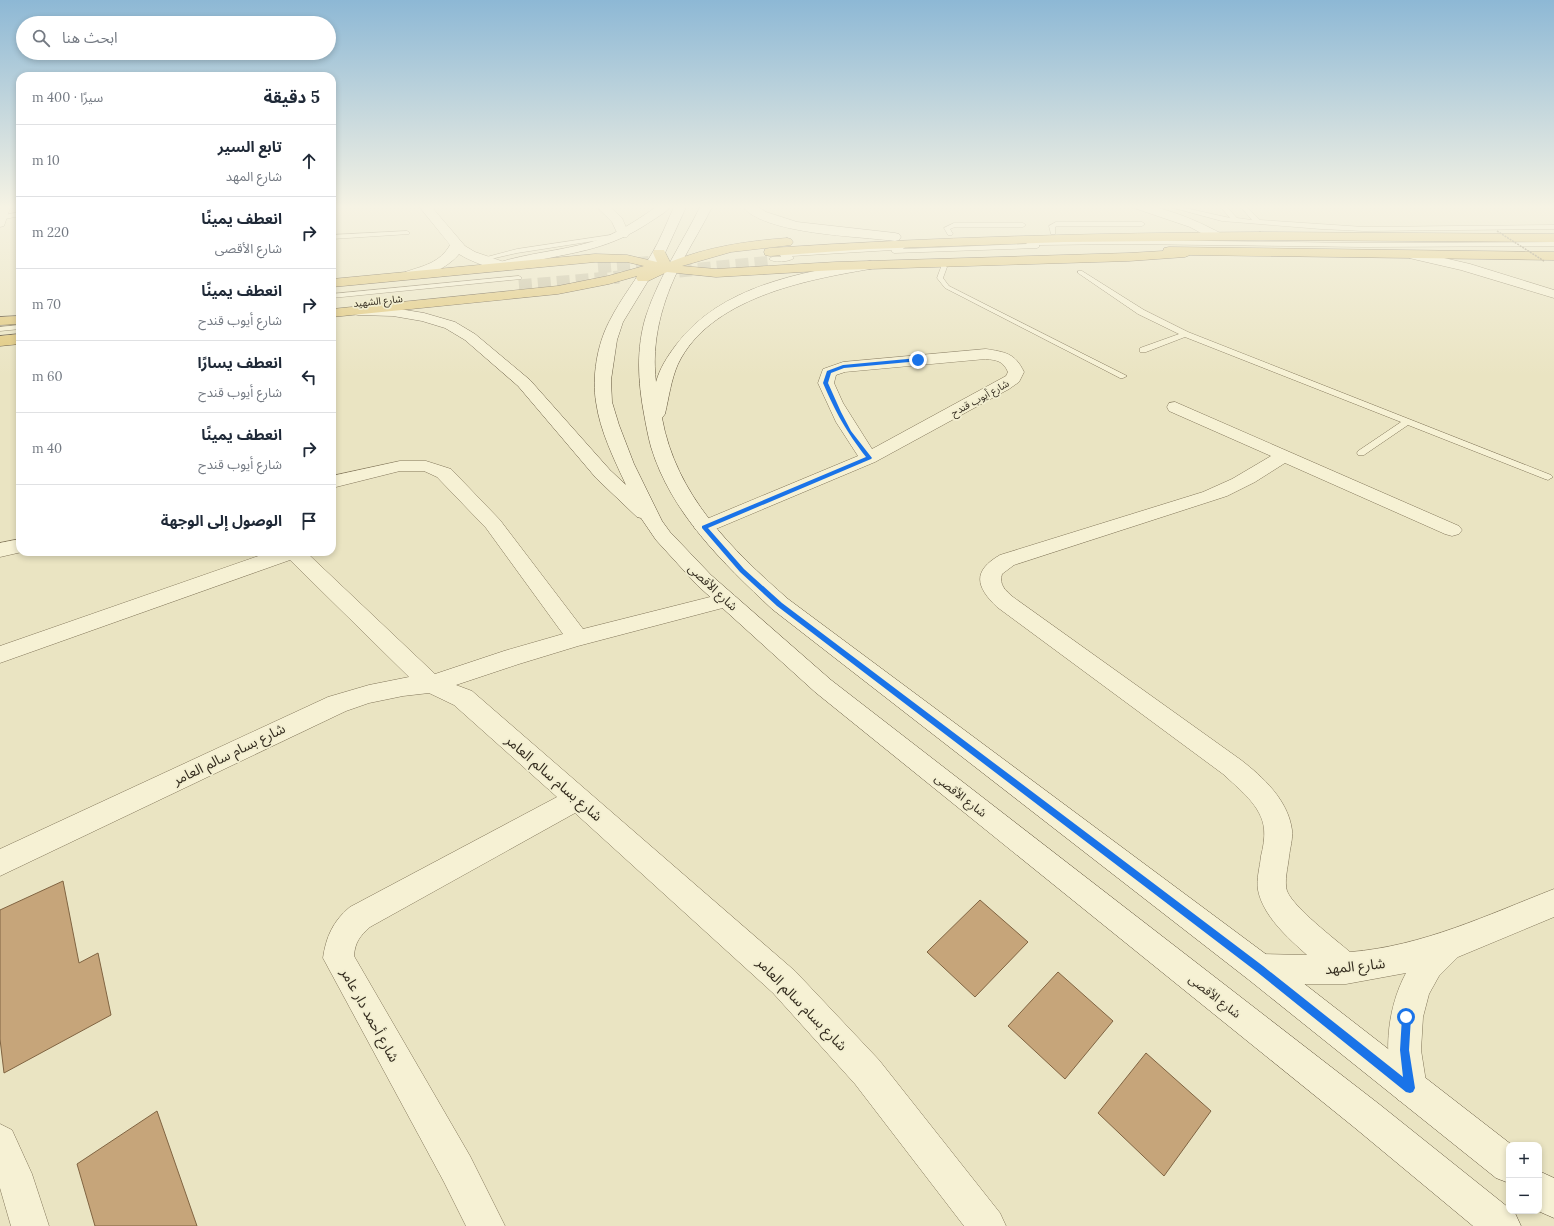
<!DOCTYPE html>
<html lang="ar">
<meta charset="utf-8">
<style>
:root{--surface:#fff;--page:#f2f2f3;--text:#1f2937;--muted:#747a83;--line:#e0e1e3}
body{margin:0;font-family:Lora,"Noto Sans Arabic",serif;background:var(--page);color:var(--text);direction:rtl}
.controls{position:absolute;right:12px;bottom:12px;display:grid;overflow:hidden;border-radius:8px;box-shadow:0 2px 6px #0003}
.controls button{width:36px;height:36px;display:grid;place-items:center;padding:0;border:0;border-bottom:1px solid var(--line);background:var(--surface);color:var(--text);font:20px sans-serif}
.stop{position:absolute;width:12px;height:12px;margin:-9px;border:3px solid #1a73e8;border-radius:50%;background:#fff}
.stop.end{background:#1a73e8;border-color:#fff;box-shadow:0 1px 4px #0008}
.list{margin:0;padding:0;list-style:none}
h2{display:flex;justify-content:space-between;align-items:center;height:52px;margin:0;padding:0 16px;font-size:17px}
h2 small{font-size:13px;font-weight:400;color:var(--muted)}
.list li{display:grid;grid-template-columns:26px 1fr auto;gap:12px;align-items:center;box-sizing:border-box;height:72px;padding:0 16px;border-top:1px solid var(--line)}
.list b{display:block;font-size:15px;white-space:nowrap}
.list p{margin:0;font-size:13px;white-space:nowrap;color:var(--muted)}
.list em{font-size:13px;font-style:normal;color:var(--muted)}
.icon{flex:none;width:22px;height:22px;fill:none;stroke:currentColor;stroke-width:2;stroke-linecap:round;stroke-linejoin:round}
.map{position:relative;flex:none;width:1554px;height:1226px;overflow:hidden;direction:ltr}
.search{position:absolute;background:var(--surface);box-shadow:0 2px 6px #0003;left:16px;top:16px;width:320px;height:44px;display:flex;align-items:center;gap:10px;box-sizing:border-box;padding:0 14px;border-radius:22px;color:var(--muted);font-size:15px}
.panel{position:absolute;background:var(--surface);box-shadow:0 2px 6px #0003;left:16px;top:72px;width:320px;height:484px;border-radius:12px;direction:rtl}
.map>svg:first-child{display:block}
</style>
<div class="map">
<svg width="1554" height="1226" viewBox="0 0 1554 1226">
<rect width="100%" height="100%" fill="#eae4c2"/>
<g fill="#c6a57a" stroke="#806442">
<path d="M63,881L79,963L98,953L111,1015L4,1073L0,1039V910Z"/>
<path d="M980,900L1028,942L975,997L927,952Z"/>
<path d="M1058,972L1113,1021L1065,1079L1008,1026Z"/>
<path d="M1146,1053L1211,1111L1164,1176L1098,1113Z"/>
<path d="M157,1111L197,1226H95L77,1164Z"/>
</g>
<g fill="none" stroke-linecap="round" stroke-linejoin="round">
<g stroke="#c5bfa1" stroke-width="13" stroke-dasharray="13 6" stroke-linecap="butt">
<path d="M598,267L666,261"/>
<path d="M679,271L772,262"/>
<path d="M519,286L619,277"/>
</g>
<g stroke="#82765a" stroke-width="1">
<g id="service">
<path d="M1163,205H1172L1230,218L1219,205H1225L1237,218L1252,220L1239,205H1245L1260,220L1364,227L1554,225V229L1364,231L1321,229L1222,221Z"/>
<path d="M20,212V216L0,220V216Z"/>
<path d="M1056,222H1142L1145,224L1142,226H1057L1055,227V234H1051L1049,226Z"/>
<path d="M954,223H1023L1026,225L1023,227H955L950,229L953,234L952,235H948L944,228Z"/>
<path d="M407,231L409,232V234L332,239V235Z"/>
<path d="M611,235L613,236V238L517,253L482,261L479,259L517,249Z"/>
<path d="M1126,240L1364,243L1554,242V246L1364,247L1126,244L1039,245V247L1037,248L894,253L891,251L892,250L792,256L794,258C789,262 774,263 769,259L772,257H781L780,255L783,253L902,245L905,247L903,249L1027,244L1026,243L1029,241Z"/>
<path d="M940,261L947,267L943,278L949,286L1127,376L1123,378H1120L945,288L937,278L941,267L937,263Z"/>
<path d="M1078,271H1082L1144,310L1188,332L1551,475L1553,477L1548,480L1545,479L1408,425L1364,455H1358L1357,453L1358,451L1401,422L1185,337L1146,352H1140V348L1179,334L1138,314L1078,273Z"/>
<path d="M519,276L522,278L521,279L332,298V294Z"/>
<path d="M20,325V329L0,331V327Z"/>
</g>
</g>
<g stroke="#82765a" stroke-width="1">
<g id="minor">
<path d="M0,205H11L4,226L0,227Z"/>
<path d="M418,205H430L465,246L475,252L507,263L509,266L507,269C496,272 468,260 459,254C450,266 421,282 405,278L403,275L405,272C423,266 440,263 450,245Z"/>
<path d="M595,205H608L622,218L629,234L627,237H619L612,222Z"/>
<path d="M1129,205C1157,203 1196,220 1220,233L1222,236L1220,239H1212L1190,227L1131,207Z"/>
<path d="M1414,251L1470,264L1554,290V298L1461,270L1409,258L1408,255L1409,252Z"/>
<path d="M986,349C1005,352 1015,353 1024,372L1019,382L1009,389L875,462L711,531L704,533L697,531L694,527L697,523L858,456L836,422L818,383L823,369L843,362ZM986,359C997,360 1003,361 1008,372L1006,376L872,449L843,403L834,383L836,375L845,372Z"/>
<path d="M1175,402L1459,526L1462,530L1459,534L1452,536L1445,534L1285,463L1255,482L1227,496L1014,565L1002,574C999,585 1005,590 1013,597L1241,760C1263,777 1288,800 1292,830C1293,839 1290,848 1289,857C1288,867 1284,881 1287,891C1294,908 1335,939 1350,952C1423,946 1487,915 1554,889V917L1458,957L1439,976L1429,994L1423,1017L1421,1050L1427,1088L1422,1100L1410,1105L1398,1100C1382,1061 1386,1010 1406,973L1346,984H1260L1249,980L1245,969L1249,958L1260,954L1307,955C1288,938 1263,916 1258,890C1256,879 1260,867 1261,856C1263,848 1265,838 1264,829C1262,806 1239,789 1223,774L997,607C976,587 972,571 1000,555L1203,492L1232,479L1271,456L1169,411L1167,407L1169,403Z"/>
<path d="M400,461H426L451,469L500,520L583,629L726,593L734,595L737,600L734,605L578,646L519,664L456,685L472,691L795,971L879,1060L1000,1213L1006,1226H964L855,1084L773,993L575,813L370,927C360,936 355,942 354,956L470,1156L505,1226H466L444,1182L323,958C326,937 333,921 350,907L557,797L454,705L429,693L403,696L369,703L346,711L0,876V849L328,697L369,685L409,677L290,560L0,663V646L270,552H306L435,674L504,651L563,634L486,528L437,477L424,471H400L332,488V476Z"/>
<path d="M20,539V552H22L0,557V543Z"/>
</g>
</g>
<g stroke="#82765a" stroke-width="1">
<path id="tertiary" d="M0,1124L12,1130L32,1174L49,1226H11L0,1188Z"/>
</g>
<g stroke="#64573e" stroke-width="1">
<g id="secondary">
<path d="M659,205H672C668,211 659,216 653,220C609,250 579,251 530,262C519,264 507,271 497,269L495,266L497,263C528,253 560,251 591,242C616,235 637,220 659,205Z"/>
<path d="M675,205H687L665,253L623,322L617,340L611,380L612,402L619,425L634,464L662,521L670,532L711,575L831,680L1379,1104L1509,1208V1211L1515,1213L1521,1226H1473L1355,1128L815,692L697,585L656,540L641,518L637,517L596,478L518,386L465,340L445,328L422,321L393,316L358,315L353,314L351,311L353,308L358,307L393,308L424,313L455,322L475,334L530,380L610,470L626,485C614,459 600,431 596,402C592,377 597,345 609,322C621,298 638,277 651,255C661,239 667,221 675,205Z"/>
<path d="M701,205H713C703,226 691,244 681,264C662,301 651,341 656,382C660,368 667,357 676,345C720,286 801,272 870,261L875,262L877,265L875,268L870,269C805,280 710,298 678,364C671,380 669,397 665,414L662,418C676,495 731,549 788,599L1271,958L1512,1145H1509V1183L1496,1178L1249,980L772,609C723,563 671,513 651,447C648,436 646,425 644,414C638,382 636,348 646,316C659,276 683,242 701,205Z"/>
<path d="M741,205H755L766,212L797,222L895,233L899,234L901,237L899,240L895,241C860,236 762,235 741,205Z"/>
<path d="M1539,1171L1554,1178V1218L1538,1211Z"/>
</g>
</g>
<g stroke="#50432e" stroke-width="1">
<g id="trunk">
<path d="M1260,232L1554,234V242L1260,240L1064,242L868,249L770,256L765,255L764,252L765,249L770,248C933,237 1096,233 1260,232Z"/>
<path d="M787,238L791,239L793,242L791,245L731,252L682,266L716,269L836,262L1129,253L1163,251L1164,248L1169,247L1554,252V260L1190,255L1185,257L1129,261L836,270L716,277L667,272L648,281H638L636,278L637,276L609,284L558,294L332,317V309L558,286L608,276L644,266L627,262H595L332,287V279L595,254L627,255L657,262L653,253L654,250H664L670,262C707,247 747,241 787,238Z"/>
<path d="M20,316V324L0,325V317Z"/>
<path d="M20,334V344L0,346V336Z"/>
</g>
</g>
<use href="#service" fill="#f6f1d4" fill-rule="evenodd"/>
<use href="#minor" fill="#f6f1d4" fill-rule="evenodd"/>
<use href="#tertiary" fill="#f6f1d4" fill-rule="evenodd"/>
<use href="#secondary" fill="#f6f1d4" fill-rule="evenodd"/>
<use href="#trunk" fill="#e0c77a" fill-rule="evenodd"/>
<path stroke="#82765a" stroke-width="1.5" stroke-dasharray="2 1" stroke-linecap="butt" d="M1497,231L1544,261"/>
</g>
<linearGradient id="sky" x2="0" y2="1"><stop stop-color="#8db8d5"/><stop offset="0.55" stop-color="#f6f3e4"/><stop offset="1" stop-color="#f6f3e4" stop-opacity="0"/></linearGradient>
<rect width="1554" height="376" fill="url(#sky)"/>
<path fill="#1a73e8" d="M918,358L920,361L844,368L831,373L828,383L841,412L851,431L872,458L871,459L708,528L744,569L782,603L1263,966L1403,1077L1400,1050L1402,1017L1403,1014L1406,1012L1410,1014L1411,1017L1409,1050L1415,1088L1413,1092L1410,1093L1406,1092L1257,972L777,606L740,572L702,528V526L866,457C846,431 836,413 823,383L827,371L843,365Z"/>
<g text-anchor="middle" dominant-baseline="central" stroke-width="3.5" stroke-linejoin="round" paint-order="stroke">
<g font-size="10" fill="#332b1e" stroke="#f2eed0">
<text transform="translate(378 301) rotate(-6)">شارع الشهيد</text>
<text transform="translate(980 398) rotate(-29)">شارع أيوب قندح</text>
</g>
<g font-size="12" fill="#332b1e" stroke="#f2eed0">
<text transform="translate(713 587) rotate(43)">شارع الأقصى</text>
<text transform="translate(961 795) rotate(38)">شارع الأقصى</text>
<text transform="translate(1215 996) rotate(38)">شارع الأقصى</text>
</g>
<g font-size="14" fill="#332b1e" stroke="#f2eed0">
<text transform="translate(229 754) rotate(-26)">شارع بسام سالم العامر</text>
<text transform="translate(554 778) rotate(41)">شارع بسام سالم العامر</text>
<text transform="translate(1355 966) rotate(-6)">شارع المهد</text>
<text transform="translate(802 1004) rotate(46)">شارع بسام سالم العامر</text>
<text transform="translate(370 1015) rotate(61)">شارع أحمد دار عامر</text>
</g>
</g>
</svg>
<div class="controls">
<button>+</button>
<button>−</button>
</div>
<div class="stop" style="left:1406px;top:1017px"></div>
<div class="stop end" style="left:918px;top:360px"></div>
<div class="search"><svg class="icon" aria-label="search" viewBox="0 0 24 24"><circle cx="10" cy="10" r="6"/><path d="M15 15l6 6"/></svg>ابحث هنا</div>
<section class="panel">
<h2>5 دقيقة<small>سيرًا · 400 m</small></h2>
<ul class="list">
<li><svg class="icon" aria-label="ahead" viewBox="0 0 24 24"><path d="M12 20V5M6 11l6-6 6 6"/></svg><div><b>تابع السير</b><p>شارع المهد</p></div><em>10 m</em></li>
<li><svg class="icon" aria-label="right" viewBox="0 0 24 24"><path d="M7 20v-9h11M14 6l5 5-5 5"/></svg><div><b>انعطف يمينًا</b><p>شارع الأقصى</p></div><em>220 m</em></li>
<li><svg class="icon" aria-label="right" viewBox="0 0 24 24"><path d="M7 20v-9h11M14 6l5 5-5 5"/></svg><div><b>انعطف يمينًا</b><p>شارع أيوب قندح</p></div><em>70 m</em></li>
<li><svg class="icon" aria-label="left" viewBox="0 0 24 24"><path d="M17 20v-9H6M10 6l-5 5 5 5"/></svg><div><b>انعطف يسارًا</b><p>شارع أيوب قندح</p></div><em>60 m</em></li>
<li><svg class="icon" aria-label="right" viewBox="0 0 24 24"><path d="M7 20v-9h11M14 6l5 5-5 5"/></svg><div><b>انعطف يمينًا</b><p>شارع أيوب قندح</p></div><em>40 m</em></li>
<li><svg class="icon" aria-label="arrive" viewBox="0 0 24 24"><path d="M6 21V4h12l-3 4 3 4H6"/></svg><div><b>الوصول إلى الوجهة</b></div></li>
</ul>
</section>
</div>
